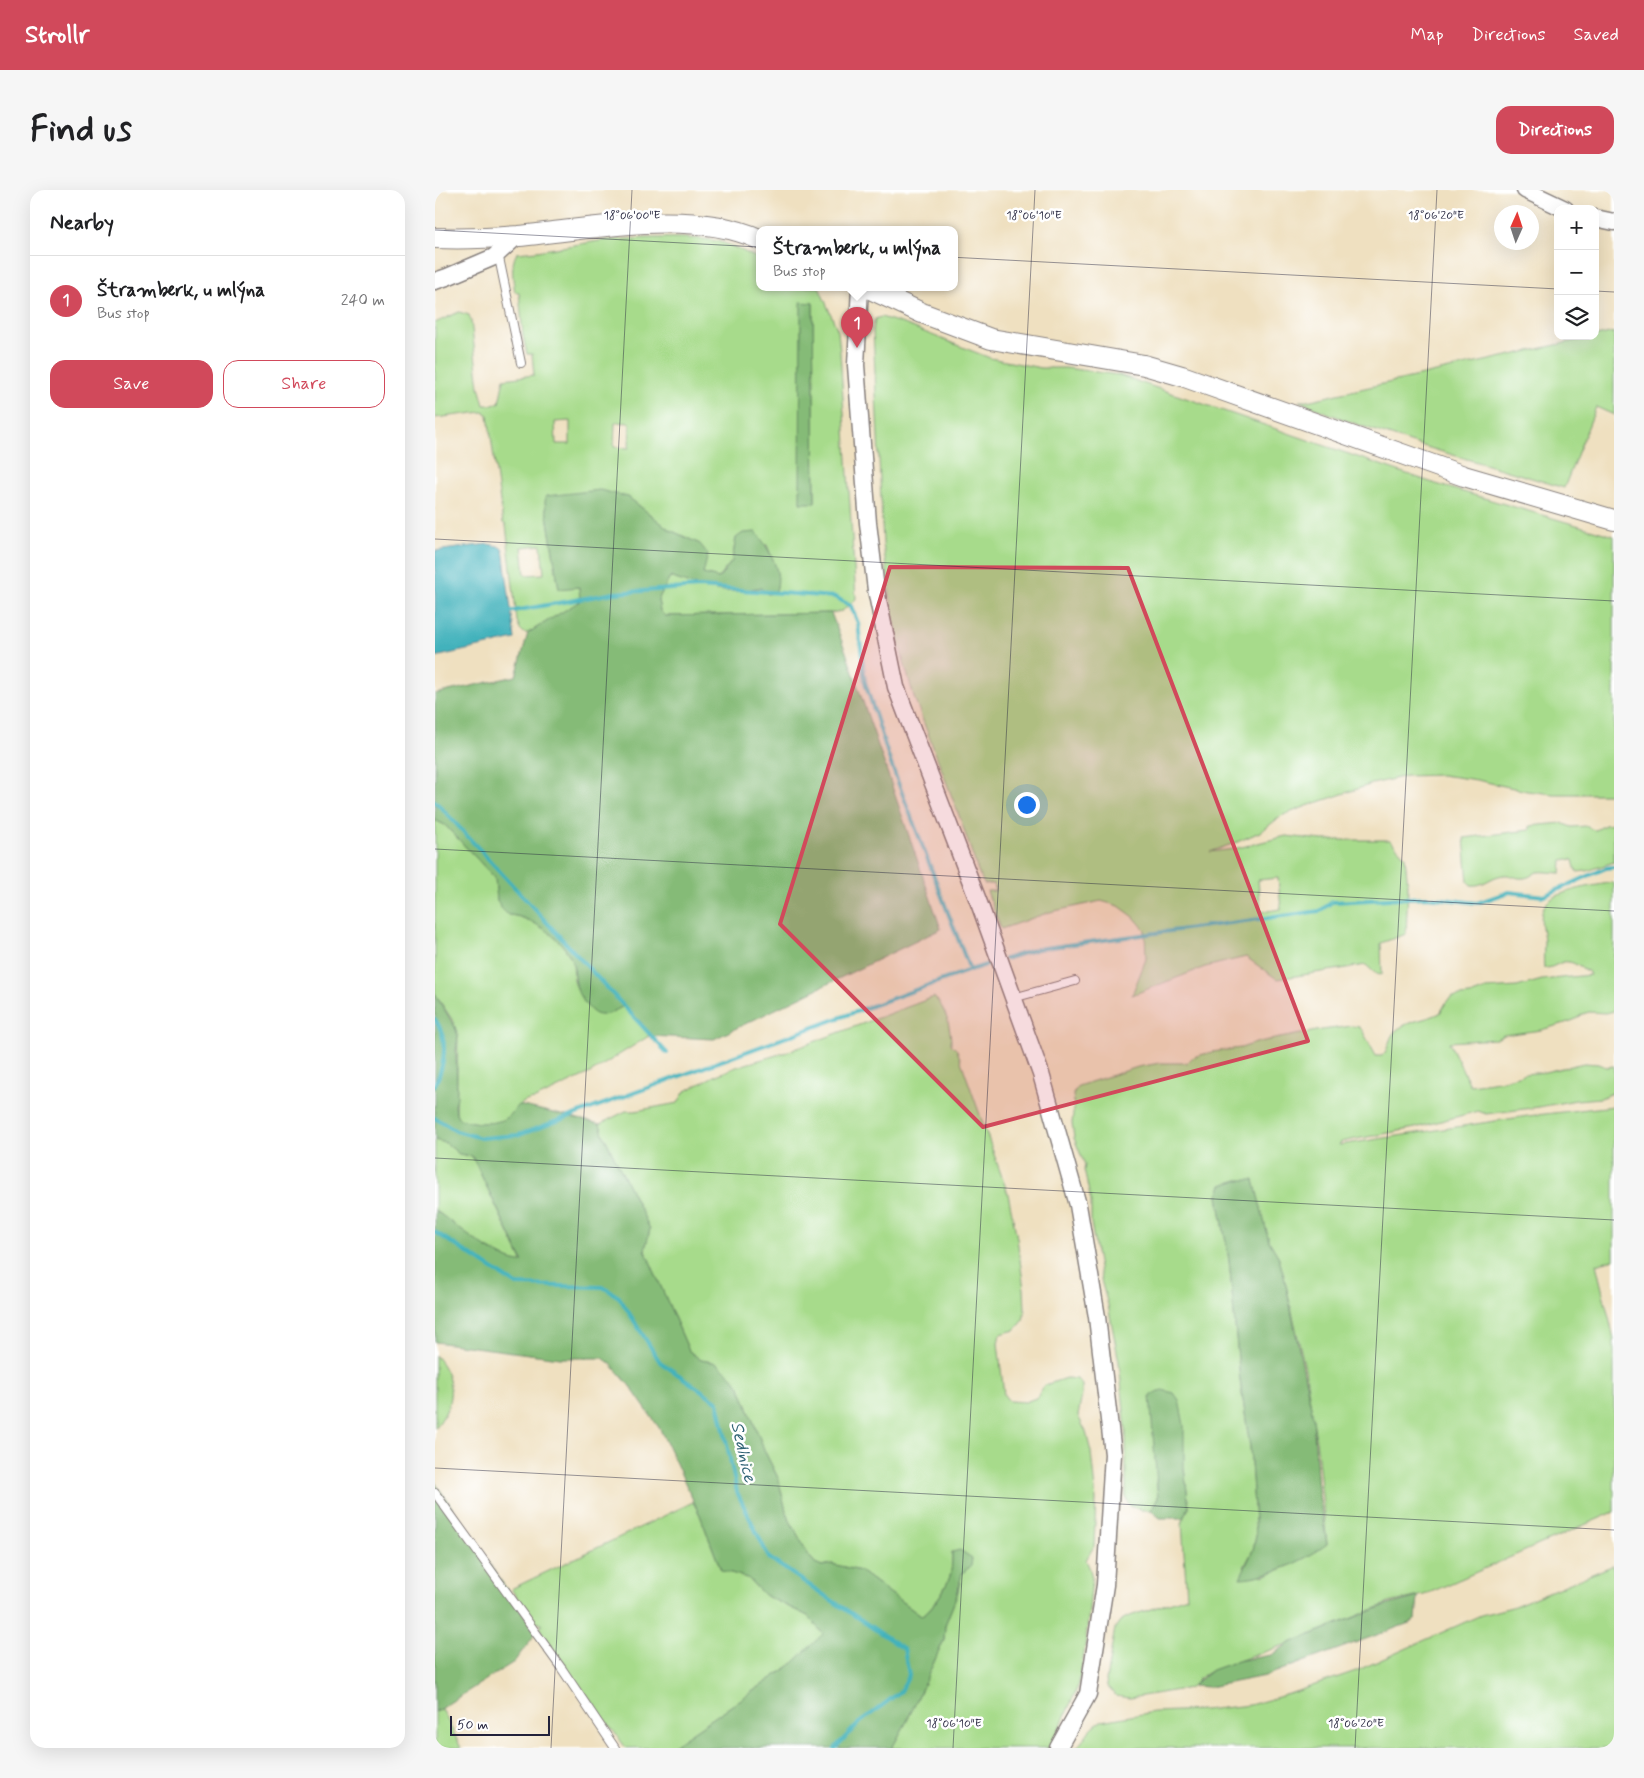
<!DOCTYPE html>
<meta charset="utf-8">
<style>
:root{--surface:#fff;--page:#f6f6f6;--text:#202124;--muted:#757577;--line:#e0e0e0;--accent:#d1495b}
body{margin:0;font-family:Mynerve,sans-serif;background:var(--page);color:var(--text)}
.controls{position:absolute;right:15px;top:15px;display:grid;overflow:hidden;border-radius:10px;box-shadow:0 5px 20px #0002}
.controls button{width:45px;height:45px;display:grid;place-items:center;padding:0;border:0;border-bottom:1px solid var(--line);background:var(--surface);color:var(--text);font:25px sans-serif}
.compass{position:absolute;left:1059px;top:15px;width:45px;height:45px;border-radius:50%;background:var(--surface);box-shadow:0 5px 20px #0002;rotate:3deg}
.scale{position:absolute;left:15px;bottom:12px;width:100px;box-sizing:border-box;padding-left:5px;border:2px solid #22223b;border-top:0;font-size:14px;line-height:18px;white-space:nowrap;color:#22223b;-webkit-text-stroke:4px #fff;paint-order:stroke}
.you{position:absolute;left:591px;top:614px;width:18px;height:18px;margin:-12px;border:4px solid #fff;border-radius:50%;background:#1a73e8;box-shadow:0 0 0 8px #1a73e833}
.badge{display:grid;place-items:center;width:32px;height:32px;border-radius:50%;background:var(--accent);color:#fff;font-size:16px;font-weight:700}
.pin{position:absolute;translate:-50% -41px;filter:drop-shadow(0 1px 2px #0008)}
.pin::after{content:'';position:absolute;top:26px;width:18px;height:15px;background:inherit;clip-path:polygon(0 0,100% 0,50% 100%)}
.popup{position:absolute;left:321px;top:36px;width:202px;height:65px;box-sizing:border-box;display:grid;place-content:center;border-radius:10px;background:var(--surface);filter:drop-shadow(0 1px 4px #0005);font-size:16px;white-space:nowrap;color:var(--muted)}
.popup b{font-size:19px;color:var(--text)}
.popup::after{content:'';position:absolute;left:50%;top:100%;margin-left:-10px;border:10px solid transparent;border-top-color:var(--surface)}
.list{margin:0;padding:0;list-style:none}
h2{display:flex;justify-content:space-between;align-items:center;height:65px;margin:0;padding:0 20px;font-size:21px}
h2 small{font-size:16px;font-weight:400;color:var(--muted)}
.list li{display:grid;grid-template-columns:32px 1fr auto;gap:15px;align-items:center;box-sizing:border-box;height:90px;padding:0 20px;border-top:1px solid var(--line)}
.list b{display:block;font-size:19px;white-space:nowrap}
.list p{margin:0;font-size:16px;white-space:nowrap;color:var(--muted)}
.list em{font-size:16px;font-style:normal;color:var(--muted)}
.actions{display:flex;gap:10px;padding:15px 20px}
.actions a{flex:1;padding:11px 0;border:1px solid var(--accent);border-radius:15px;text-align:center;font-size:18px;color:var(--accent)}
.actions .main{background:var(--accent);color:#fff}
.icon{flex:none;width:28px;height:28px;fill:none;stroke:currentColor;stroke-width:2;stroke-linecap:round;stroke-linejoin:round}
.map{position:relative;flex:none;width:1179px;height:1558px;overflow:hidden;border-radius:15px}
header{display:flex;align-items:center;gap:30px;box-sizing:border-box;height:70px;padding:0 25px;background:var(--accent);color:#fff}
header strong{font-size:24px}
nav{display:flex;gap:28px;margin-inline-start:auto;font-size:18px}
.intro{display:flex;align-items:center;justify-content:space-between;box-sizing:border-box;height:120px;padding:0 30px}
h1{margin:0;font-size:35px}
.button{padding:12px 22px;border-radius:15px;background:var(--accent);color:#fff;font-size:18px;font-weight:700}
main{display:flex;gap:30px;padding:0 30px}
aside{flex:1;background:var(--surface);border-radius:15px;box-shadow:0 5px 20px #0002}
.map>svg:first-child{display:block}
</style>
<header>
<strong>Strollr</strong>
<nav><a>Map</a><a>Directions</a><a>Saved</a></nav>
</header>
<div class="intro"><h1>Find us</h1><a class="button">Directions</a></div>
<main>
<aside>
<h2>Nearby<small></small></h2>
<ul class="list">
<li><span class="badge">1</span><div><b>Štramberk, u mlýna</b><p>Bus stop</p></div><em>240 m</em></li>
</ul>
<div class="actions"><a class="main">Save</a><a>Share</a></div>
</aside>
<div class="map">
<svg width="1179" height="1558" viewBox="0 0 1179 1558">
<rect width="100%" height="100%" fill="#fff"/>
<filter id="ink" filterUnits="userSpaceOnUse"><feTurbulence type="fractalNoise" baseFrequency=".02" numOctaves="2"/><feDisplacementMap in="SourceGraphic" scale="10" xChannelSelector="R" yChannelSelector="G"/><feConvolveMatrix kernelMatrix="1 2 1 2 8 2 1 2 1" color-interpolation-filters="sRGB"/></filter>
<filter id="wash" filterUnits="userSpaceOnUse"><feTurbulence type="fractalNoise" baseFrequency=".0096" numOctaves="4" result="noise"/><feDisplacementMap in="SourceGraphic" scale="20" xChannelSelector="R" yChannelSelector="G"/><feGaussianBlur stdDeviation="1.12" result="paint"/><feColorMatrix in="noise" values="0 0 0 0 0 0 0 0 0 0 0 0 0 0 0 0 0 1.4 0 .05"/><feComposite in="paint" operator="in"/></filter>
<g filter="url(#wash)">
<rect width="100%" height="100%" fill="#efe0c0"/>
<g fill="#a7db8b" stroke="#647e63" fill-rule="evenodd">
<path d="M211,48C233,48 256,47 277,50C294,53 309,62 324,69V97H384L403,141L405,162L421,409L407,421L396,423L230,426L225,421L223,410L235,387C257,395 283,403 307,401C313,401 319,397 326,398L332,404L340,403C347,387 338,371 332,355L301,348L297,371L283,388L268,384L265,354L235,340L193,307L110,312L124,398L144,397L146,411L93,443H89L85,439L82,431L71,335L68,333L53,225L50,223L47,222L0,228V133L24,122L34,125L36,131L44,197L49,215H58L64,213L69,189L99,185L97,164H92L88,146L84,102H80C78,90 75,74 82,63L102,61L170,50ZM366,113H378L380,313ZM135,231V254H121L120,232ZM180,232L195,233L194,258L179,257ZM106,355L109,384L90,385L87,357Z"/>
<path d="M446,127L469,134L555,168L606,178H631L684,185L1001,294L1179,346V604H1118L1092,601L1042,590L1007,585L971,586L937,594L872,616L846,626L827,641L800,653L775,662L799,659L851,646L887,650H955L970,666L973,698L971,744L946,753L947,784L940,783L931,775L842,789L811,767L770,777L697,805L711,769L710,740L699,727L684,716L666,711L615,722L566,739L552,701H560L559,694H549L543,681L525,628L479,507L464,455L457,419L448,354L438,140L440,129ZM843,688L846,719L826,722L823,690Z"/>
<path d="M1179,142V225L1161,217L1129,298C1041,270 949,249 864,211H872Z"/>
<path d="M0,630L10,635L60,688L62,710L73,725C99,726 126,748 137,770C140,778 137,789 141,796C148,807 159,816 167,825L189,816L206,832L214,846L155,883L100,909C86,910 83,918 74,926C63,937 38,933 24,929L21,923L23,846L18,831L0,804Z"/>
<path d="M1127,633L1136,637L1153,636L1155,639L1161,640L1170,635L1179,634V672L1152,681L1141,682L1138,670L1132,669L1127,671L1126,683C1119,683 1109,681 1102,682C1098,684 1094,688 1088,688C1081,689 1075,684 1069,685C1056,686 1048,697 1036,695L1033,692L1029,648L1095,640V636Z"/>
<path d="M1179,692V821L1171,823L1154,822L1148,824L1139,830L1127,834L1106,840L1069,845L1061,849L1014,852L1035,895L1064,891L1090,884L1110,882L1149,873L1163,874L1171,877L1179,876V902L1166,908L1141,910L1104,917L1051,924L1043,921L980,938L906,952L904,955L1093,926L1179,916V1069L1161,1074L1179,1149V1322L989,1405L954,1413L855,1453L777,1480L766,1487L755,1498L695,1508L681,1506L672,1496L671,1490L680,1438L685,1431L692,1427L752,1407L747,1333L754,1317L749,1278L721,1289L723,1308L716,1320H706L694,1316L691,1307V1240L684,1172L673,1115L666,1090L656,1033V1011L649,980L650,975L639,948L637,933L639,916L638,904L643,896L703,877L725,873H752L758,867L777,862L806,858L824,852L887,840L917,836L924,837L927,840L941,866H947C955,859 953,845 963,839C975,830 992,830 1005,823L1012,811L1017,807L1035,805L1051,799L1082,797L1107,790L1155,785L1153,781C1146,780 1142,773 1134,772C1125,770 1119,779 1109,778C1108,768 1109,759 1109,750C1108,740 1104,729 1108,719C1114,700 1161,696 1179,692ZM803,990L819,991L834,1051L843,1066L849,1086L870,1179L881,1249L892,1354L854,1376L828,1386L809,1377L818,1360L821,1346L815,1257L805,1190L794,1070L783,1006L787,995Z"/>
<path d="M499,807C511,818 516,838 516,854L522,860L573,1004L582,1048L589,1099L590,1120L588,1131L580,1140L565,1144L563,1153L569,1205L574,1211L590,1212L601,1208L610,1195L631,1188L642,1189L647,1195V1205L643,1226L651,1242L656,1262L661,1310L659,1356L651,1370L655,1379L657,1389L651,1450L644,1494L616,1558H457L472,1531L509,1450L510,1435L522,1405L527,1383L536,1376L517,1362C517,1369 517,1376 516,1382C514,1395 497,1419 486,1426L425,1381L397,1374L387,1376L380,1373L374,1366L352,1325L343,1288L330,1262L304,1195L282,1173L266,1170L254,1161L210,1060L215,1039L168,944L165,934L191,921H200L243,913L249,902L279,886L304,876L352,862Z"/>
<path d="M0,950L11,953L24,964L37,966L88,1073C63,1072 21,1036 0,1020Z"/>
<path d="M0,1165C21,1188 20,1215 0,1238Z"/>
<path d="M258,1312L265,1325L286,1380L313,1388L329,1405L373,1426L389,1445L355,1476L234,1558H191L122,1465L104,1438L107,1434L100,1432L76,1399Z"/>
<path d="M1179,1375V1558H641C651,1549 651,1540 666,1531L719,1522L769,1520L815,1515L854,1504L921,1481L1046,1425L1077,1417Z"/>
<path d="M7,1519L26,1558H0V1522Z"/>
</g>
<g fill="#85bb77" stroke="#546e59">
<path d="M366,112L378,113L380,313H365Z"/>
<path d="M165,300L193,307L235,340L265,354L273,364L268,384L284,388L297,371L301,348L308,343L321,342C334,358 349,383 340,403L332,404L326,398C319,397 313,401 306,401C283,403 257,395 235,387L223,410L225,421L230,426L396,423L411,462L506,739L279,849L214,846L206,832L189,816C183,819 175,824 168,825C161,826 156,821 152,816C138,799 142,793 138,774C133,752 95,725 73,725L65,717L62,710L60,688L10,635L0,630V504L81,486L93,443L145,411L144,397L124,399L110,312L111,306Z"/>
<path d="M0,804L20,837L23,846L21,861L22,907L20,915L21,923L24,929C38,933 60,936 73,927C77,924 79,919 84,915L165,934L168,944L215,1039L210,1060L254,1161L266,1170L282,1173L297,1186L304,1195L330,1262L343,1288L352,1325L374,1366L380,1373L387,1376L397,1374L425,1381L486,1426C497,1420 514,1395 516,1382C517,1376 517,1369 517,1362L525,1360L537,1368L536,1376L527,1383L522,1405L510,1435L509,1450L472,1531L457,1558H234L355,1476L388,1444L373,1426L329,1405L313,1388L286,1380L265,1325L225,1239L194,1195L176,1174L168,1168H125L0,1152V1020C19,1034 66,1074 88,1072L37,966L24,964L11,953L0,950Z"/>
<path d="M803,990H819L834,1051L843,1066L849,1086L878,1227L883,1298L892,1354C870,1371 833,1387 805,1388L818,1360L821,1346L815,1257L805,1190L794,1070L783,1006L787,995Z"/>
<path d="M727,1200L739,1203L744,1210L749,1235V1278L754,1317L749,1328H725L716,1320L723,1308L715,1206L721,1202Z"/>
<path d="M0,1292L101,1443L79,1472L0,1522Z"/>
<path d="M983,1407L981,1429L977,1432L830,1486L774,1497L757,1496L777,1480L802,1471L836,1465L855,1453L946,1417Z"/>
</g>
<path fill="#42b2bc" stroke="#326a7c" d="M53,354L63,356L68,359L80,449L0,467V361Z"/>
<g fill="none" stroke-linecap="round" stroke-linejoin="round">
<g stroke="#42b2bc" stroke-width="4">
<path d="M73,422L179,403L265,397L400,407L416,416L423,433L430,492L456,574L535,780"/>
<path d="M0,611L232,863"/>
<path d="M570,769L602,759L885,721L897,712L992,707L1042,713L1074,702L1109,706L1171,678L1179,677"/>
<path d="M0,829C14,849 10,874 0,895"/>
<path d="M0,928L21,941L46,948L84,945L535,780L560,772"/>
<path d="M0,1042L82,1095L168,1097L184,1107L225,1172L283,1212L302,1302L334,1368L469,1459L474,1485L466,1501L422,1535L400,1558"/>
</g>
</g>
</g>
<g filter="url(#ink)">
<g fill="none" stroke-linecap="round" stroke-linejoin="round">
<g stroke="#88817e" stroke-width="10">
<g id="service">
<path d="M63,63L86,173"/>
<path d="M578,808L640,791"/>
<path d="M0,1303L127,1479L180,1558"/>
</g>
</g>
<g stroke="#88817e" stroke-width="19">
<g id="minor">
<path d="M1090,0L1130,19"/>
<path d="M1160,28L1179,32"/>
<path d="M0,91L12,87L59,67L82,46"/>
<path d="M425,97L421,175L433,333L441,400L461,497L544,713L606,884L643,1015L662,1127L678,1264L670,1395L653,1504L623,1558"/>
</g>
</g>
<g stroke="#88817e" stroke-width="22">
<g id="tertiary">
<path d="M0,48C27,49 56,48 84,46C156,39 256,18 324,49"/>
<path d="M431,97L487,123L556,149L709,175L747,186L1029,286L1179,330"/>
</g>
</g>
<use href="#service" stroke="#fff" stroke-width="8"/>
<use href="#minor" stroke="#fff" stroke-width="16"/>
<use href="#tertiary" stroke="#fff" stroke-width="20"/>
</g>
</g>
<path fill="#d1495b" fill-opacity="0.2" stroke="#d1495b" stroke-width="4" stroke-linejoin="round" d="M455,377L693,378L873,851L548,937L345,734Z"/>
<path fill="none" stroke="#22223b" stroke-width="1" stroke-opacity="0.45" d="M0,40L1123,99M1160,101L1179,102M0,349L1179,411M0,659L1179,721M0,968L1179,1030M0,1278L1179,1340M116,1558L197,0M518,1558L600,0M920,1558L1002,0"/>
<g text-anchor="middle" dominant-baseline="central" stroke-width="5" stroke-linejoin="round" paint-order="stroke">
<g font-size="18" font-style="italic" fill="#306375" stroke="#fff">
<text transform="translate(308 1262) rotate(77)">Sedlnice</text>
</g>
</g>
<g font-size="12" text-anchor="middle" fill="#22223b" stroke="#fff" stroke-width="5" stroke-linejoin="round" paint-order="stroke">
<text x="197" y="29">18°06'00"E</text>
<text x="599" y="29">18°06'10"E</text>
<text x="1001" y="29">18°06'20"E</text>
<text x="519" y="1537">18°06'10"E</text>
<text x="921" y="1537">18°06'20"E</text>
</g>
</svg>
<div class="controls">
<button>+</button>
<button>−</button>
<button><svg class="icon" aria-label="layers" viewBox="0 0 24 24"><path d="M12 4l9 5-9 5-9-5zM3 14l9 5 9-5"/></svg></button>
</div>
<svg class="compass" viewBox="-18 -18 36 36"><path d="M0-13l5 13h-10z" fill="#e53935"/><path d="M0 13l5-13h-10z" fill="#757577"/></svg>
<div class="scale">50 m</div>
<div class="you"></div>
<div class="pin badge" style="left:422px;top:158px">1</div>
<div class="popup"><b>Štramberk, u mlýna</b>Bus stop</div>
</div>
</main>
